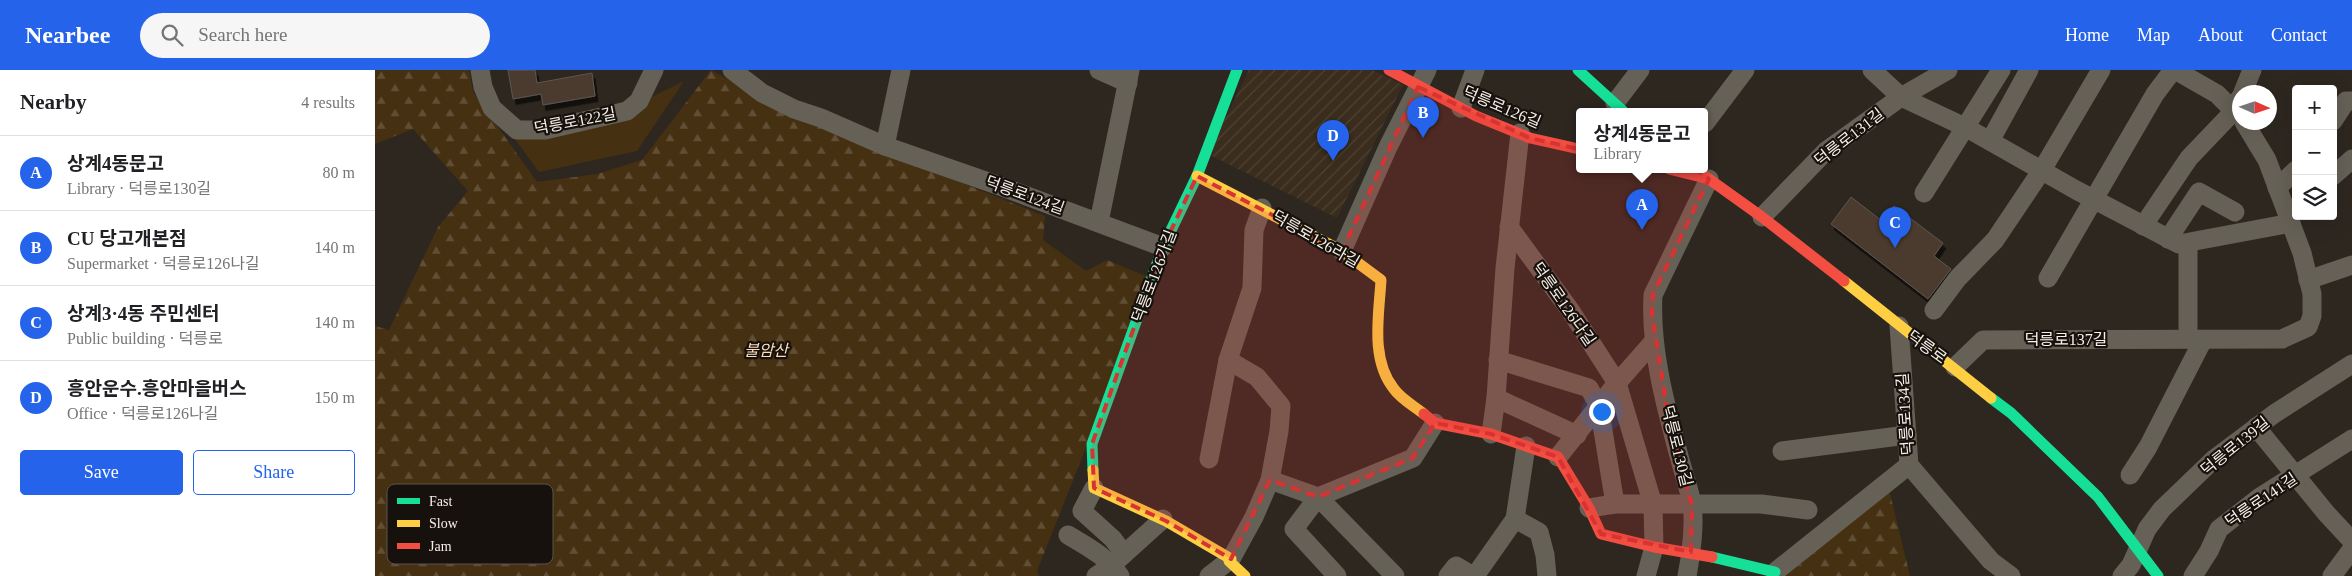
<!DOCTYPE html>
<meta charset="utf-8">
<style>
:root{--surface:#fff;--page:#f6f6f6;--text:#202124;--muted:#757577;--line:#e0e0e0;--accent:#2563eb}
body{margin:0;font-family:"Times New Roman","Noto Sans KR",serif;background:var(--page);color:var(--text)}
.controls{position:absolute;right:15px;top:15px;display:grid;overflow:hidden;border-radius:5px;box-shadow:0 5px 20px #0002}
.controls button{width:45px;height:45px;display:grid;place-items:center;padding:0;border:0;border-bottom:1px solid var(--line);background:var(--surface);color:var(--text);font:25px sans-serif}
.compass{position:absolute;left:1857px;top:15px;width:45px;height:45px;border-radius:50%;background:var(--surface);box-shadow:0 5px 20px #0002;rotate:93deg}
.you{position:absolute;left:1226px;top:341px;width:18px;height:18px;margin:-12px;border:4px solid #fff;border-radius:50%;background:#1a73e8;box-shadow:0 0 0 8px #1a73e833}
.badge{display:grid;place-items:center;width:32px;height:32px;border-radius:50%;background:var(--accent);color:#fff;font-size:16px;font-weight:700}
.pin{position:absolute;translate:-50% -41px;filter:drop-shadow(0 1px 2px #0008)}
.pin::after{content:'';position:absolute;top:26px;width:18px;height:15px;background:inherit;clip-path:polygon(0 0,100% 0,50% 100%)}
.popup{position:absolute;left:1201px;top:38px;width:132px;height:65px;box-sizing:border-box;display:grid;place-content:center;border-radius:5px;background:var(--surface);filter:drop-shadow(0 1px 4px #0005);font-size:16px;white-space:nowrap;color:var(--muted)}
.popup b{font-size:19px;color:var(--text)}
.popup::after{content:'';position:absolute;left:50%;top:100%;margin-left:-10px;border:10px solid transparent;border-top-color:var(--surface)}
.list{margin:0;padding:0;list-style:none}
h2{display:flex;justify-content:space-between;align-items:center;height:65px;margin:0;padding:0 20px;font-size:21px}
h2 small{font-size:16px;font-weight:400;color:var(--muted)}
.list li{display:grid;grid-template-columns:32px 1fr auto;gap:15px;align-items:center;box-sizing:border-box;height:75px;padding:0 20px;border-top:1px solid var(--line)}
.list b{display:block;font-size:19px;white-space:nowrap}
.list p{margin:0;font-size:16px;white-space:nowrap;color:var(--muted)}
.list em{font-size:16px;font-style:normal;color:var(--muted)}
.actions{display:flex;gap:10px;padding:15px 20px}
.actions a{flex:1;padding:11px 0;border:1px solid var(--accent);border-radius:5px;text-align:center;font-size:18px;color:var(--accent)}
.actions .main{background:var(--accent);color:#fff}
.icon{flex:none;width:28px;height:28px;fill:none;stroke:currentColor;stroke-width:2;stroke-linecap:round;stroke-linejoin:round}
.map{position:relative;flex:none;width:1977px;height:506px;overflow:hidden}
header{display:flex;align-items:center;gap:30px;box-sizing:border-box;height:70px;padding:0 25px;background:var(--accent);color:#fff}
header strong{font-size:24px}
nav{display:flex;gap:28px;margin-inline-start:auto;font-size:18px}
.search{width:350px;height:45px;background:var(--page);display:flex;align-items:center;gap:12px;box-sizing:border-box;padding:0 18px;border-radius:28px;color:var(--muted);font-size:19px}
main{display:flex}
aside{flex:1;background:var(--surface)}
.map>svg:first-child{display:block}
</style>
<header>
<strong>Nearbee</strong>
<div class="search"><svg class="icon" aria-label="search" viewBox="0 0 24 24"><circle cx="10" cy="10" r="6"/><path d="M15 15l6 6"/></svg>Search here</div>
<nav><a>Home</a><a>Map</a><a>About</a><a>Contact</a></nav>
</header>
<main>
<aside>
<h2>Nearby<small>4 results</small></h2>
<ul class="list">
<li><span class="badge">A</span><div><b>상계4동문고</b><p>Library · 덕릉로130길</p></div><em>80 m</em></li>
<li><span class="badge">B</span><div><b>CU 당고개본점</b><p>Supermarket · 덕릉로126나길</p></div><em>140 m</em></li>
<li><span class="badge">C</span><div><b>상계3·4동 주민센터</b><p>Public building · 덕릉로</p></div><em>140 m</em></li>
<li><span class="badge">D</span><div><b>흥안운수.흥안마을버스</b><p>Office · 덕릉로126나길</p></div><em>150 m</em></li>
</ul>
<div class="actions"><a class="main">Save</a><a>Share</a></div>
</aside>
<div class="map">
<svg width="1977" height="506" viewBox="0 0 1977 506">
<defs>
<pattern id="industrial-furrows" width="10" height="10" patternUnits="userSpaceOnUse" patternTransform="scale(1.25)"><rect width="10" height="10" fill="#3b2d1d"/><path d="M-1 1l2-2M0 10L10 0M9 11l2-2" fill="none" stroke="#4e4233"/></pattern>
<pattern id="forest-firs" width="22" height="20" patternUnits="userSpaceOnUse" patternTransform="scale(1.25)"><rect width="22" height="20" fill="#453012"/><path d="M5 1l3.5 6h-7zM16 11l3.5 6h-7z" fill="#614e34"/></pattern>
<filter id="shadow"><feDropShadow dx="3" dy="5.5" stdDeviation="0" flood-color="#0009"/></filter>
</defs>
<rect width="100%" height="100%" fill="#2d2720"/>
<path fill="url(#industrial-furrows)" d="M874,0H997L1028,15L962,148L833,84Z"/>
<path fill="#453012" d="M309,11L262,81L164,102L134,61L255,38Z"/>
<g fill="url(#forest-firs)">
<path d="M0,0H94L98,22L162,112L222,104L267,90L336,0L418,46L670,146L668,170L711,201L732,190L778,209L662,501L664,506H0V256L14,260L63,157L93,121L38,59L0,74Z"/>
<path d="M1514,419L1535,506H1411Z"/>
</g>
<g fill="#4c3b2f" stroke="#5c5651" filter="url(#shadow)">
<path d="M133,0H160L162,13L217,3L220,26L168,35L166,24L138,29Z"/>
<path d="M1476,127L1507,151L1519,136L1568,173L1559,186L1576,199L1553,229L1456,154Z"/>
</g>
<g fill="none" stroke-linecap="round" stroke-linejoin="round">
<g stroke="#666156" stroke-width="19">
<path d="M105,0L108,17L117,38L142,60H170L252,41L264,31L279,0"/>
<path d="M357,0L387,23L419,39L446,48L510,76L625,116L788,177"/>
<path d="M724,0L753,13"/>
<path d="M1497,0L1526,27L1590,57L1701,120L1804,174L1916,153"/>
<path d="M1800,0L1842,24L1864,46"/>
<path d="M1868,22L1877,0"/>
<path d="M1240,33L1265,0"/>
<path d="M1086,38L1100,0"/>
<path d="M1958,51L1971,31H1977"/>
<path d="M1330,53L1370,0"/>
<path d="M1615,71L1654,0"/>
<path d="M510,76L526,0"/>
<path d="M1958,106L1977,89"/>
<path d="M1902,118L1921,100"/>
<path d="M1549,123L1626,0"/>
<path d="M1387,147L1451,81L1526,27L1573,0"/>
<path d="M724,152L755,0"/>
<path d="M1768,156L1814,88L1857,43L1864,29"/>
<path d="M1134,157L1195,240L1242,313L1278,435L1279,477L1271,506"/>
<path d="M1793,169L1824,122L1860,142"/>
<path d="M1813,173V269"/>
<path d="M967,181L1013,77L1052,0"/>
<path d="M1673,208L1780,24L1798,0"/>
<path d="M1933,210L1977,195"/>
<path d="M1559,240L1582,209L1620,170L1667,100L1726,0"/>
<path d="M1524,256L1534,395L1616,491L1636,506"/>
<path d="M1123,290L1214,318L1224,336L1240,434"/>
<path d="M1580,297L1608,270L1907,269L1933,257L1937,246V224L1927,183L1892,90L1869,52"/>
<path d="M1121,328L1202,365"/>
<path d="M1881,357L1951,443L1977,471"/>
<path d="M1116,364L1121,328L1130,198L1145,63"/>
<path d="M1407,381L1532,365"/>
<path d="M1183,387L1242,313L1279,271"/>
<path d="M834,389L853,290L877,218L879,160L887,138"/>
<path d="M1755,405L1773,377L1828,270"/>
<path d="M895,410L943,427L1038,388L1060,353"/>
<path d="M719,418L707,441L738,469L749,484"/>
<path d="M1214,438L1240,434H1386L1433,440"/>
<path d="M1140,449L1164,462L1170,485L1172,506"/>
<path d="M693,465C713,477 731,486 745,506"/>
<path d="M721,506L737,495L788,449"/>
<path d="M834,506L856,489L879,447L895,410L904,361L906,336L882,307L853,290"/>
<path d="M962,506L919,459L943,427L1020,506"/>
<path d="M1073,506L1081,496L1098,506"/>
<path d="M1100,506L1140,449L1151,376"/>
<path d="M1312,506C1316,486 1320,454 1317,434C1314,418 1308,402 1304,386C1290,334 1275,278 1278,225L1334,109"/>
<path d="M1400,506V502L1534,395"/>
<path d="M1747,506L1756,495L1772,459L1787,439L1839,389L1899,344L1977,294"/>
<path d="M1818,506L1834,481L1844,459L1885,427L1977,369"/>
<path d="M1957,506L1977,479"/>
</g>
<g stroke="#16e098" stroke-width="11">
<path d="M1203,0L1248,41"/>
<path d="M1616,328L1636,343L1723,427L1783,506"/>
<path d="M718,400L717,374L788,177L822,106L862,0"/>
<path d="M1337,487L1400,502"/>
</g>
<g stroke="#ffcf43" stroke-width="11">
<path d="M822,106L967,181L1006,210C1004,245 995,289 1019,319C1026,329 1039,336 1049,344"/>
<path d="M1469,211L1616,328"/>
<path d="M718,400L719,418L791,451L856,489L854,491L870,506"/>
</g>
<g stroke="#f24e42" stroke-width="11">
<path d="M1014,0L1101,46L1155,68L1204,79"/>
<path d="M1294,99L1334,109"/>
<path d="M1320,99L1387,147L1469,211"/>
<path d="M1049,344L1060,353L1116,364L1183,387L1214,438L1226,464L1279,477L1337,487"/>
</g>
</g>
<path fill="#d83232" fill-opacity="0.2" stroke="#d83232" stroke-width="4" stroke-dasharray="10 6" stroke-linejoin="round" d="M1043,17L1155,68L1238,87L1252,46L1334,109L1278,225L1277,243L1293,345L1317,435L1316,482L1226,464L1183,387L1116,364L1060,353L1038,388L943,427L895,410L856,489L791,451L719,418L717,374L788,177L822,106L967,181Z"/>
<g text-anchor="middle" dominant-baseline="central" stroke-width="4.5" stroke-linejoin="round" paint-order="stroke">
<g font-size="16" fill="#f7f0e8" stroke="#16110c">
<text transform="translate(1127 37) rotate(23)">덕릉로126길</text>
<text transform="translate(200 51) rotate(-11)">덕릉로122길</text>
<text transform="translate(1474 67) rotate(-38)">덕릉로131길</text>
<text transform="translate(650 125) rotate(20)">덕릉로124길</text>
<text transform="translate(941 169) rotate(30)">덕릉로126라길</text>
<text transform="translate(779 206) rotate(-69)">덕릉로126가길</text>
<text transform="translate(1189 234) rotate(55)">덕릉로126다길</text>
<text x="1691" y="269">덕릉로137길</text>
<text transform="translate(1552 277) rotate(36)">덕릉로</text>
<text transform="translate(1530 344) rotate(-94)">덕릉로134길</text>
<text transform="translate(1302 376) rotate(76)">덕릉로130길</text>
<text transform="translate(1860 376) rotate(-39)">덕릉로139길</text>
<text transform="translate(1886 430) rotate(-34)">덕릉로141길</text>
</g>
<g font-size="16" font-style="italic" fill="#fdddba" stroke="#16110c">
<text x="391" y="280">불암산</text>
</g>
</g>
<rect x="12" y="414" width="166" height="80" rx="8" fill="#16110c" stroke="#5a544e" stroke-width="1"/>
<rect x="22" y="428" width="23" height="6" fill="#16e098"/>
<rect x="22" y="450" width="23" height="7" fill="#ffcf43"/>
<rect x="22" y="473" width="23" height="6" fill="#f24e42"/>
<g font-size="14" fill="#f7f0e8">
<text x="54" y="436">Fast</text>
<text x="54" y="458">Slow</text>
<text x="54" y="481">Jam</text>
</g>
</svg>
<div class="controls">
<button>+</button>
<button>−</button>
<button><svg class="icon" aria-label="layers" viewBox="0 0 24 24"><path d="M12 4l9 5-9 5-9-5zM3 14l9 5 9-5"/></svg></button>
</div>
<svg class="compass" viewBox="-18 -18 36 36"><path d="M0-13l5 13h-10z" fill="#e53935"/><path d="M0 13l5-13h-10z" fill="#757577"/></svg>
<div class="you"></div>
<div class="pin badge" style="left:1267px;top:160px">A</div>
<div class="popup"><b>상계4동문고</b>Library</div>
<div class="pin badge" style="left:1048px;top:68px">B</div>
<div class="pin badge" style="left:1520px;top:178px">C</div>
<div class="pin badge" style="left:958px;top:91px">D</div>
</div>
</main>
